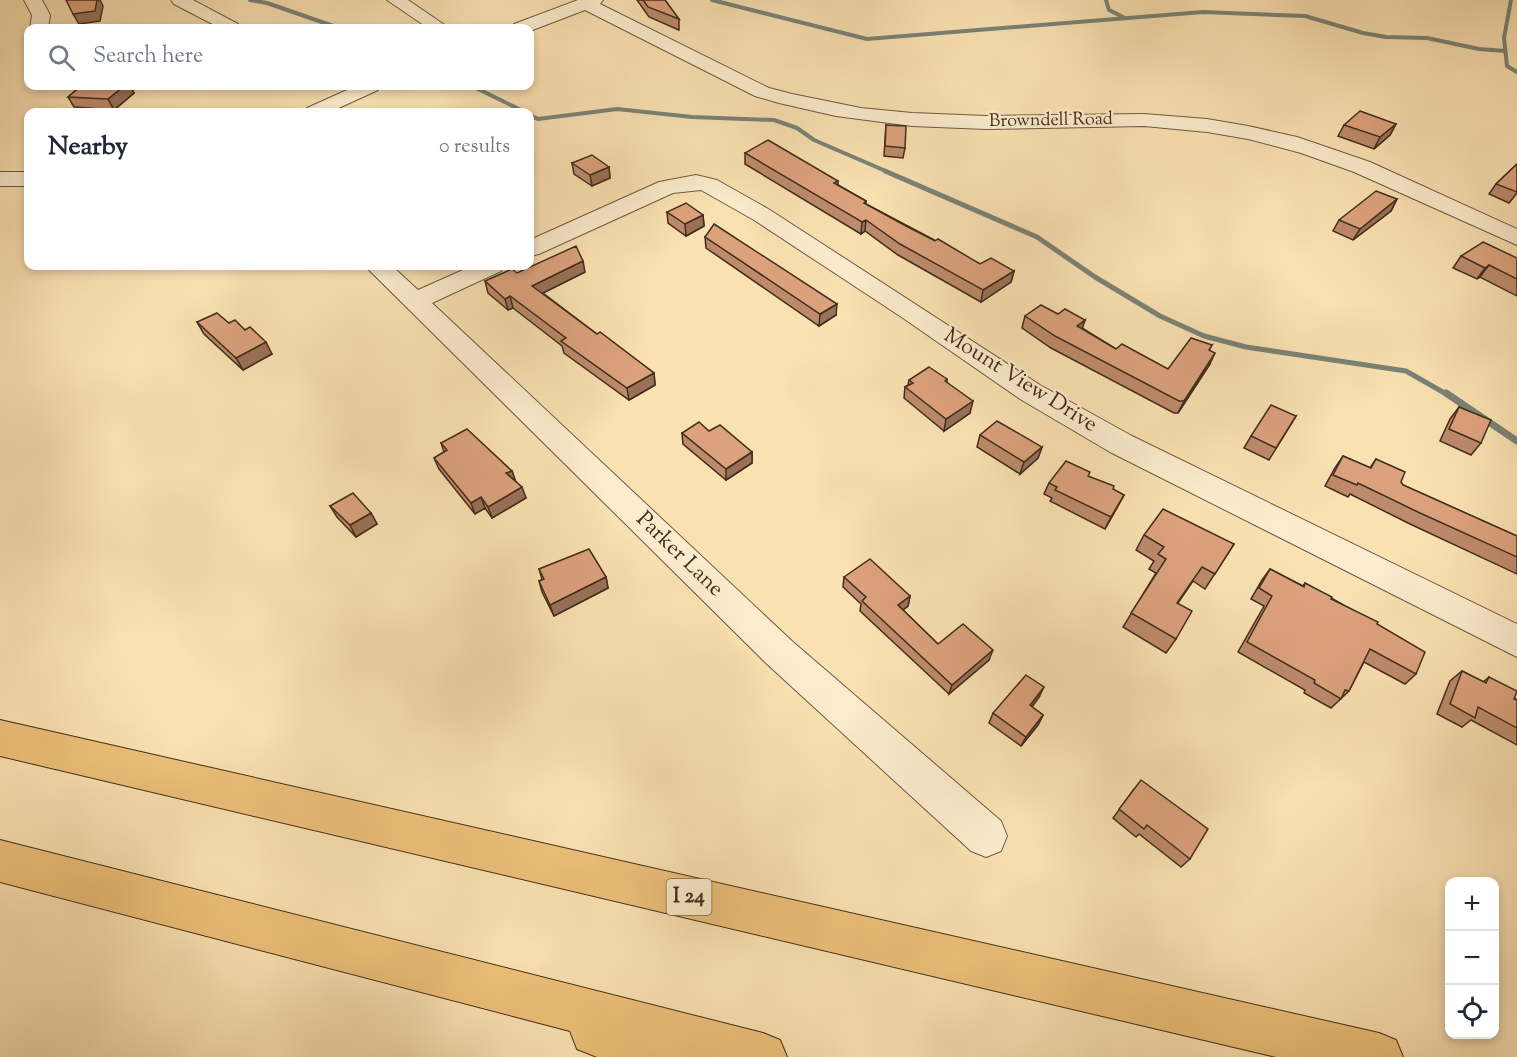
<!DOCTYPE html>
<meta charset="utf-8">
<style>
:root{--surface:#fff;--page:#f2f2f3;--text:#1f2937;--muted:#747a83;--line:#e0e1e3}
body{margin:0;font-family:"Sorts Mill Goudy",serif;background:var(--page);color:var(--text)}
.controls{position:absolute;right:18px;bottom:18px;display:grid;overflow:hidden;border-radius:12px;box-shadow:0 3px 9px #0003}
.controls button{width:54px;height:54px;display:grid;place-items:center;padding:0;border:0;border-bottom:2px solid var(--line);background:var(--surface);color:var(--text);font:30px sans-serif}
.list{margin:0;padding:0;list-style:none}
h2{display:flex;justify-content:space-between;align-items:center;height:78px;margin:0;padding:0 24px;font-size:26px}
h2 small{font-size:20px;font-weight:400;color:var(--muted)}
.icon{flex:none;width:33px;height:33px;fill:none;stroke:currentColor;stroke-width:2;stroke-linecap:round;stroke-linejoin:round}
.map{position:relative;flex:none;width:1517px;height:1057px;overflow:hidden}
.search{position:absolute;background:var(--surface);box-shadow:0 3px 9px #0003;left:24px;top:24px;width:510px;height:66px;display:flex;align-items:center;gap:15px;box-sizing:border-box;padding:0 21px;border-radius:12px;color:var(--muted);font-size:22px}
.panel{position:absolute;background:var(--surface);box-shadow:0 3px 9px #0003;left:24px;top:108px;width:510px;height:162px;border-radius:12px}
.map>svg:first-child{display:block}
</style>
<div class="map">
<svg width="1517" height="1057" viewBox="0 0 1517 1057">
<rect width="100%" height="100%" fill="#fae1b2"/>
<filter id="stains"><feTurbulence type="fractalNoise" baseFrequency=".00333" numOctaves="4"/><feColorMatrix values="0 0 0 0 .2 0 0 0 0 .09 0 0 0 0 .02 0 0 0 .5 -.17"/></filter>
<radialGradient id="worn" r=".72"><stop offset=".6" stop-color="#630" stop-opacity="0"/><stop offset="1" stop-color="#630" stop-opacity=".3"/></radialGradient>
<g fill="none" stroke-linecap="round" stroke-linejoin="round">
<g stroke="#7a8377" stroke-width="4">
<path d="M250,0L267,3L339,28"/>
<path d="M712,0L867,39L1203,12L1305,16L1363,33L1386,37L1427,38L1479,49L1505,51"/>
<path d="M1106,0L1109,10L1123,17"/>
<path d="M1511,0L1504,38L1507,66L1517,72"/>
<path d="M472,86L525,112"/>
<path d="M530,115L538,119L617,109L692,117L774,120L797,128L814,140L888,172"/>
</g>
<path stroke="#7a8377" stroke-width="5" d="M885,171L1037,237L1095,277L1160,316L1204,336L1246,347L1406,371L1448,395"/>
<path stroke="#7a8377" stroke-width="7" d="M1446,393L1517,441"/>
<g stroke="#6f5a42" stroke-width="2">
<g id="minor">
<path d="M24,0H42L50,15L48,28H30L32,15Z"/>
<path d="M171,0H193L238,24L241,28H220L174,4Z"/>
<path d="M387,0H408L449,28H428Z"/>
<path d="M578,0H603L600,4L769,88L792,94L861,108L912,113L986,116L1144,114L1207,119L1248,126L1297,137L1370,162L1517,229V245L1354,172L1301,153L1248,139L1207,132L1144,126L986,129L912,126L836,116L779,103L755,96L585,10L530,31V28H511L514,24Z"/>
<path d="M356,86H381L378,90L330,112H304L307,108Z"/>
<rect x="0" y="172" width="28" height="14"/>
<path d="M696,175L717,180L770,210L1040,385L1132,436L1517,624V657L1110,452L1020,399L900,316L754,220L701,190L673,193L539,254L530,256V240L659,182Z"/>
<path d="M365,266H392L418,290L472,266H504L501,271L432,303L793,642L1001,821L1007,836L1001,851L986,857L971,851L767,664Z"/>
</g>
</g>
<g stroke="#412d1c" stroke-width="2">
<g id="highway">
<path d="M0,720L1379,1033L1396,1040L1403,1057H1276L0,756Z"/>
<path d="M0,840L763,1033L780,1040L787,1057H597L577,1049L570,1031L0,882Z"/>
</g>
</g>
<use href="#minor" fill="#fceccd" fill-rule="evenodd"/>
<use href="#highway" fill="#edc079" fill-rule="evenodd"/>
</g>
<g fill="#bd8b6c" stroke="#412d1c" stroke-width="1.5">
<path d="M637,0H665L679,19V30L649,17Z"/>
<path d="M81,86H130L134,93L114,110L74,107L68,97Z"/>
<path d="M1396,124L1390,135L1374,149L1338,136L1344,125Z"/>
<path d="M886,125L905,148L903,158L884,156Z"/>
<path d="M745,153L838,181V185L866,201V204L980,264L1014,271L1011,282L981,302L898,255L865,231L861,234L745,164Z"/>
<path d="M572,163L609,167L610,178L592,186L574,174Z"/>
<path d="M1517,164V193L1509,203L1489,194L1496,184Z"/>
<path d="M1397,199L1391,211L1353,240L1333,231L1339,220Z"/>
<path d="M667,212L703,215L704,226L686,236L668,223Z"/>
<path d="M705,237L836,315L819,326L706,248Z"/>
<path d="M1461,256L1517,258V296L1480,277L1477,279L1453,268Z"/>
<path d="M585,272L543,293L597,334L654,373L655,385L629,400L564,353L562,346L513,308L508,310L488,293L485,281L517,273Z"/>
<path d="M1058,314L1085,320L1082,328L1116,349L1168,369L1212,345L1209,350L1210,364L1178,413H1174L1051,348L1022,328L1025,316Z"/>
<path d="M197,322L229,323L245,330L272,354L243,370L204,334Z"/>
<path d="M947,379V382L970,413L944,431L904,398L905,387L908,385L909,380Z"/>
<path d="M1459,407L1481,443L1471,455L1440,441L1450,419Z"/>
<path d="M1296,416L1269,460L1244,448L1251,436Z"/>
<path d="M682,433L752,452V463L726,480L683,444Z"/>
<path d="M980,435L1042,447L1038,458L1020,474L977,447Z"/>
<path d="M441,443L512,471L515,481L526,498L492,518L485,508L475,514L439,469L434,458L444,452Z"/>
<path d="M1343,456L1370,468L1376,459L1403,485L1517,536V574L1410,524L1350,494L1348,497L1325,486L1335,468Z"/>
<path d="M1088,476L1124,495L1105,529L1050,501L1052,498L1044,494L1049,483Z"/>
<path d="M330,506L371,513L377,524L356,537L337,517Z"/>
<path d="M1144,535L1234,544L1205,589L1193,581L1178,603L1176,639L1166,653L1123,627L1156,573L1149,569L1154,561L1136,550Z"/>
<path d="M539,569L606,577L608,588L554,616L542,592L539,581L542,579Z"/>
<path d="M1270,569L1303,586L1305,583L1377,624L1416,674L1405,684L1364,662L1349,691L1331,708L1304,693L1305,690L1238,652L1264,606L1251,599L1262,580Z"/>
<path d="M844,577L910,596L908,606L903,610L938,644L989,660L949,694L860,611L861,604L843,587Z"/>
<path d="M1462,671L1483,682L1489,677L1517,700V745L1471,720L1462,727L1437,714L1450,681Z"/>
<path d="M1039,697L1032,707L1043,715L1038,725L1021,746L989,723L993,713Z"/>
<path d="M1134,789L1190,859L1181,867L1139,834L1136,837L1113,818Z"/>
</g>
<g fill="#9a7158" stroke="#412d1c" stroke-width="1.5">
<path d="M97,0H100L103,6L100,21L79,24L73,14Z"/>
<path d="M124,86H130L134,93L114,110L108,99Z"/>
<path d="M1396,124L1390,135L1374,149L1380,137Z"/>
<path d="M609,167L610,178L592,186L590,175Z"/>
<path d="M1397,199L1391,211L1353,240L1360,229Z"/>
<path d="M703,215L704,226L686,236L685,224Z"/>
<path d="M866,220L865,231L861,234L862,222Z"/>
<path d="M583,261L585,272L535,297L532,286Z"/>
<path d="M1489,265L1480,277L1477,279L1485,268Z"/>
<path d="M1014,271L1011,282L981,302L983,290Z"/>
<path d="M510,296L513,308L508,310L505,299Z"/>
<path d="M837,304L836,315L819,326L820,314Z"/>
<path d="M1085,320L1081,332L1077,326Z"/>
<path d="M266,342L272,354L243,370L236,358Z"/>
<path d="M1215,353L1210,364L1178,413L1184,401Z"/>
<path d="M654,373L655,385L629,400L627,388Z"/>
<path d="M973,401L970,413L944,431L946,419Z"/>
<path d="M1042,447L1038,458L1020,474L1024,462Z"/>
<path d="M752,452V463L726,480V469Z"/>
<path d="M512,471L516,482L506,473Z"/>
<path d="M522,487L526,498L492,518L488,507Z"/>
<path d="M1124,495L1118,506L1105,529L1111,517Z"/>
<path d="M481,497L485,508L475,514L471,503Z"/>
<path d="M371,513L377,524L356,537L350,525Z"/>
<path d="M606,577L608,588L554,616L550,605Z"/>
<path d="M910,596L908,606L896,615L898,605Z"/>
<path d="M993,650L989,660L949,694L952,685Z"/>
<path d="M1044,687L1039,697L1025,715L1030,705Z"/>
<path d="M1043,715L1038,725L1021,746L1026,737Z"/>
</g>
<g fill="#dca27d" stroke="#412d1c" stroke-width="1.5">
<path d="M66,0H97L95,11L73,14Z"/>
<path d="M643,0H665L679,19L648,7Z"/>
<path d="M81,86H124L108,99L68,97Z"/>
<path d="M1360,111L1396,124L1380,137L1344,125Z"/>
<path d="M886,125L906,126L905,148L885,146Z"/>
<path d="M768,140L838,181L834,183L866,201L864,203L906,226L935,241L938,239L980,264L991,258L1014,271L983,290L900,244L866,220L862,222L745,153Z"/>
<path d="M592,155L609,167L590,175L572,163Z"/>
<path d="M1517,164V192L1496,184Z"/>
<path d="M1376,191L1397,199L1360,229L1339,220Z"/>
<path d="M686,203L703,215L685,224L667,212Z"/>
<path d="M714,224L837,304L820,314L705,237Z"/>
<path d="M1483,242L1517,258V279L1489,265L1485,268L1461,256Z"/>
<path d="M576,246L583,261L532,286L597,334L600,332L654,373L627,388L561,341L566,338L510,296L505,299L485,281L512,269L517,273Z"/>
<path d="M1041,305L1058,314L1065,309L1085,320L1077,326L1116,349L1122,344L1168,369L1191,338L1212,345L1209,350L1215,353L1184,401H1179L1055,336L1025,316Z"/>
<path d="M217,313L229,323L235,320L245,330L250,327L266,342L236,358L197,322Z"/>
<path d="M929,367L947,379L945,381L973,401L946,419L905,387L913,383L909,380Z"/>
<path d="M1271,405L1296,416L1276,448L1251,436Z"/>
<path d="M1459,407L1491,420L1481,443L1449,429Z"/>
<path d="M997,421L1042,447L1024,462L980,435Z"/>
<path d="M699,422L709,431L720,425L752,452L726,469L682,433Z"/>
<path d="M467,429L512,471L506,473L522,487L488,507L481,497L471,503L434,458L447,450L441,443Z"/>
<path d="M1343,456L1371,468L1376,459L1405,472L1401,482L1403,485L1517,536V557L1420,513L1358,483L1357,485L1333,475Z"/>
<path d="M1066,461L1090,472L1088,476L1114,486L1113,489L1124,495L1111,517L1055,490L1057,487L1049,483Z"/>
<path d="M353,493L371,513L350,525L330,506Z"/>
<path d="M1163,509L1234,544L1215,574L1202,567L1177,603L1192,611L1176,639L1131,613L1166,559L1158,554L1164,547L1144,535Z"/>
<path d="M589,549L606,577L550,605L539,581L544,579L539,569Z"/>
<path d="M870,559L910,596L898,605L938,644L963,624L993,650L952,685L862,601L866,597L844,577Z"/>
<path d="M1270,569L1304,587L1305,583L1332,597L1331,599L1378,622L1377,624L1425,652L1416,674L1370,649L1349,691L1345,690L1341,699L1314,683L1315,680L1247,642L1272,596L1259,588Z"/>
<path d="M1462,671L1486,683L1489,677L1517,691L1514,699L1517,700V728L1478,707L1475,718L1450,704Z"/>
<path d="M1026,675L1044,687L1030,705L1043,715L1026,737L993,713Z"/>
<path d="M1141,780L1208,829L1190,859L1147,825L1144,829L1119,809Z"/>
</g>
<g text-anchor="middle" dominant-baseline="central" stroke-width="4.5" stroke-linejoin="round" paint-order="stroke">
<g font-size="18" fill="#412d1c" stroke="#fceccd">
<text transform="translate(1051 121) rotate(-1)">Browndell Road</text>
</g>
<rect fill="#fceccd" stroke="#796651" stroke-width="1.5" x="666.5" y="879" width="45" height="36" rx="4.5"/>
<g font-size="21" font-weight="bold" fill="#412d1c">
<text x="689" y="897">I 24</text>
</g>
<g font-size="22" fill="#412d1c" stroke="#fceccd">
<text transform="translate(1020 381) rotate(32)">Mount View Drive</text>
<text transform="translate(679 555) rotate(44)">Parker Lane</text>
</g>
</g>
<rect width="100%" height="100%" filter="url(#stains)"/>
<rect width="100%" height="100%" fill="url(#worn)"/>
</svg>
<div class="controls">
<button>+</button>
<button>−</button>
<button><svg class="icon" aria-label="locate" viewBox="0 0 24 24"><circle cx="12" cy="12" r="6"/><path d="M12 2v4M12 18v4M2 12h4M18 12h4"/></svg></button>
</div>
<div class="search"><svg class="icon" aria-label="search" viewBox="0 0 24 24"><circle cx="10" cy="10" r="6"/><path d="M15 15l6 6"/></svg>Search here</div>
<section class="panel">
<h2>Nearby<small>0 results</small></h2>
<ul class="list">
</ul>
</section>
</div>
